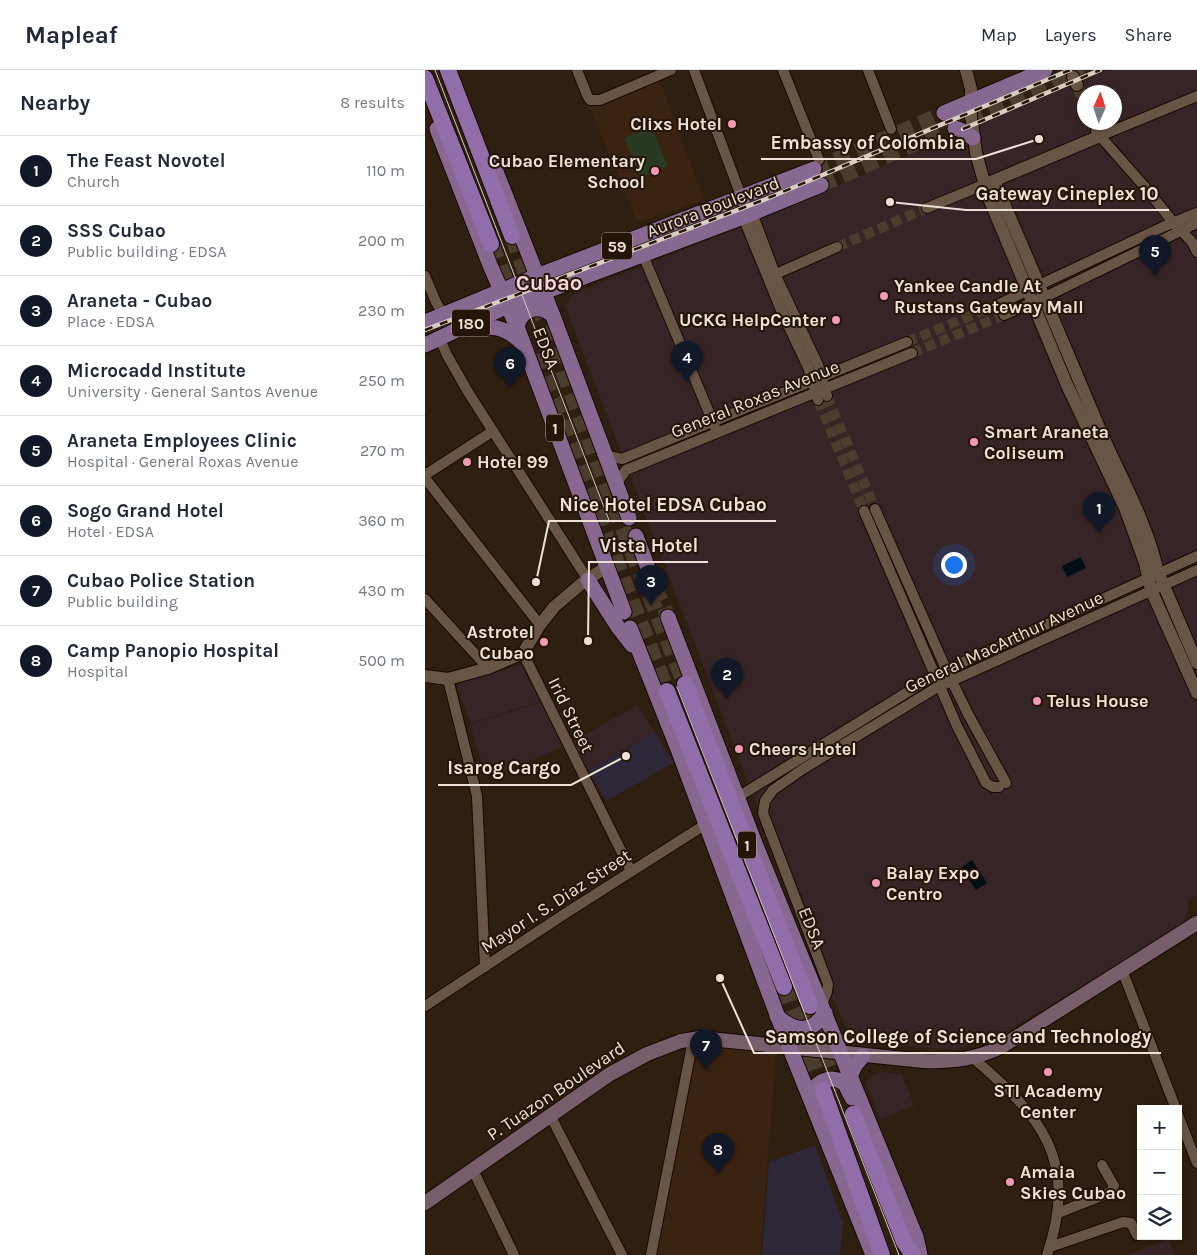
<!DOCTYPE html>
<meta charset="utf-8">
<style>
:root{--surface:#fff;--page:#f2f2f3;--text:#1f2937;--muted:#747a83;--line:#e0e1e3;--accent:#111827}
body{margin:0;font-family:Karla,sans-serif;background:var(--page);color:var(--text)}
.controls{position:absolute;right:15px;bottom:15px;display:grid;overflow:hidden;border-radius:0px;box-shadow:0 2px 8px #0003}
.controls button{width:45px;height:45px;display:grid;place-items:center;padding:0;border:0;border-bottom:1px solid var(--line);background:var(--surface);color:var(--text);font:25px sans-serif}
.compass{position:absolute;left:652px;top:15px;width:45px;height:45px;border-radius:50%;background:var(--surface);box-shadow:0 2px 8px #0003;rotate:3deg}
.you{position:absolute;left:528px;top:494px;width:18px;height:18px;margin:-12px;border:4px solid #fff;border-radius:50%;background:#1a73e8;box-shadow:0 0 0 8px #1a73e833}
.badge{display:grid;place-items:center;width:32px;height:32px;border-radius:50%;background:var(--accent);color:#fff;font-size:16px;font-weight:700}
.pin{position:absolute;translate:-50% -41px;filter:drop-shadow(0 1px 2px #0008)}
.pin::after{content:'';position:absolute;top:26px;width:18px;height:15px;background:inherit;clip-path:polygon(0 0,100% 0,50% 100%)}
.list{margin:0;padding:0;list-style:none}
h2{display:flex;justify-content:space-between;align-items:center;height:65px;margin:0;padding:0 20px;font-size:21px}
h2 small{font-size:16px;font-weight:400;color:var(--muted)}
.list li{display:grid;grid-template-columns:32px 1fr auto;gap:15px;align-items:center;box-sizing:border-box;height:70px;padding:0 20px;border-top:1px solid var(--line)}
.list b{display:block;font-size:19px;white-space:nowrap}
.list p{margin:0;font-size:16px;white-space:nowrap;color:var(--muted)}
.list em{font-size:16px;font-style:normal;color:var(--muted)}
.icon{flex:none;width:28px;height:28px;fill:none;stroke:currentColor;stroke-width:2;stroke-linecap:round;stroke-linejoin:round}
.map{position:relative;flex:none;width:772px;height:1185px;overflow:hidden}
header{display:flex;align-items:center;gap:30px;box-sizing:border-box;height:70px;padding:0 25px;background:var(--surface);border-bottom:1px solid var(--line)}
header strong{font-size:24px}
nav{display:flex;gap:28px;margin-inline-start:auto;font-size:18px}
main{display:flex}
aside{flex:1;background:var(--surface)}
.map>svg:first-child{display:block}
</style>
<header>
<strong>Mapleaf</strong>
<nav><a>Map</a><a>Layers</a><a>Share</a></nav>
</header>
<main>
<aside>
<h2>Nearby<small>8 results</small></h2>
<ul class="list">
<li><span class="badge">1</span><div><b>The Feast Novotel</b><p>Church</p></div><em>110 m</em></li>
<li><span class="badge">2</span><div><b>SSS Cubao</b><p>Public building · EDSA</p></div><em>200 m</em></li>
<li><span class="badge">3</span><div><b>Araneta - Cubao</b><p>Place · EDSA</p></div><em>230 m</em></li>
<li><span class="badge">4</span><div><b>Microcadd Institute</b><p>University · General Santos Avenue</p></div><em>250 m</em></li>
<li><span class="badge">5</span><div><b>Araneta Employees Clinic</b><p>Hospital · General Roxas Avenue</p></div><em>270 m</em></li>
<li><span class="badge">6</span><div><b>Sogo Grand Hotel</b><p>Hotel · EDSA</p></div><em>360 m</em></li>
<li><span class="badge">7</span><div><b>Cubao Police Station</b><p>Public building</p></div><em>430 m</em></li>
<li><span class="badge">8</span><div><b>Camp Panopio Hospital</b><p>Hospital</p></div><em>500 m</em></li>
</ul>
</aside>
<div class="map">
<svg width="772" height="1185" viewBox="0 0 772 1185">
<rect width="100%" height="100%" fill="#2f1f10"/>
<g fill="#372426" fill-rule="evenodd">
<path d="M683,0H772V825L763,830V841L759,851L752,858L661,914L568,969L531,979H519L427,972L390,887L140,236L148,224L332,150ZM660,22H690V52H660Z"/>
<path d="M96,595L115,632L45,653L32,614Z"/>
<path d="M116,633L138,677L94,696L61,707L45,654Z"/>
<path d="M212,635L230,662L163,700L148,672Z"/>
<path d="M458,1002L477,1004L489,1036L455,1049L441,1013L450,1004Z"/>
<path d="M743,1169L750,1185H702Z"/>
</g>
<g fill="#2d2737">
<path d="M230,662L248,693L181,731L163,700Z"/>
<path d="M390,1075L418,1153L415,1185H337L344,1092Z"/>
</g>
<g fill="#3a2310">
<path d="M234,9L279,130L213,153L164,36Z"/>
<path d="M270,973L351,984L335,1185H231Z"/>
</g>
<path fill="#2a3922" d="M226,57L243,96L216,108L199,68Z"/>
<g fill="#000e16">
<path d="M656,487L661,498L642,507L637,496Z"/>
<path d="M547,790L562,813L551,820L536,798Z"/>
</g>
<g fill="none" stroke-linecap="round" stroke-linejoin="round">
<g stroke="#4c3c2e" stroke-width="10" stroke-dasharray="10 5" stroke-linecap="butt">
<path d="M412,177L502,138"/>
<path d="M482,272L574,234"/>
<path d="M487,283L579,245"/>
<path d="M402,326L450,439"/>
<path d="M393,330L439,441"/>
</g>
<path stroke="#4c3c2e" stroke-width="12" stroke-dasharray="12 6" stroke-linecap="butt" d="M652,15L660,33"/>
<g stroke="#4c3c2e" stroke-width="15" stroke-dasharray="15 8" stroke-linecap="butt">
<path d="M389,99L519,43"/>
<path d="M396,115L659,0"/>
<path d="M230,517L243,547"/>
</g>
<g stroke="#4c3c2e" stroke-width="16" stroke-dasharray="16 8" stroke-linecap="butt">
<path d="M87,166L193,446L260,614"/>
<path d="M66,174L95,246"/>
<path d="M110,285L242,621"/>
<path d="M359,917L398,1020"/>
<path d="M385,936L420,1023"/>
</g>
<g stroke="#170800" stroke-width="12">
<g id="minor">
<path d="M152,0L162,25L165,30H175L246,0"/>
<path d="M269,0L319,134L327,143L350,204L393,295L402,326"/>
<path d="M358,0L394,90"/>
<path d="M443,0L466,59"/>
<path d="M772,26L675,66L719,116L748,152L767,172L772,182"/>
<path d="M502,138L558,115"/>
<path d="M319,141L318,147L356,240L383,297L393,330"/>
<path d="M218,185L290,357"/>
<path d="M0,206L11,232L18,244"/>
<path d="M344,207L412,177"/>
<path d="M574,234L740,156L772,143"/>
<path d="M579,245L620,227L772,153"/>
<path d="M14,267L22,285L43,322L163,510"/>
<path d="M179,385L197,389L482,272"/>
<path d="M0,405L68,361"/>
<path d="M0,408L115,555"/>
<path d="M191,414L201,400L487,283"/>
<path d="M450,439L521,599L543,644L581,713"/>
<path d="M439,441L532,656L561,713L568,717H574"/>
<path d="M0,529L63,598"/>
<path d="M98,583L206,801"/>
<path d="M23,609L52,726L60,897"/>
<path d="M313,727L510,605L772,486"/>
<path d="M697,900L751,1039"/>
<path d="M397,934L402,922L403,914L338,743L340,731L348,720L378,699L511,618L772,500"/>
<path d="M0,936L141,843L281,754"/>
<path d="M548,988C617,1047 654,1090 622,1185"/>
<path d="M125,1045L197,1185"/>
<path d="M753,1045L772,1093"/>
<path d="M48,1100L89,1185"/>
<path d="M633,1143L686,1122L689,1116L677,1095"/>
<path d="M625,1177L698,1152L706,1153L712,1165"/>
<path d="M226,1185L268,970"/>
</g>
</g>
<g stroke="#170800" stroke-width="14">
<g id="tertiary">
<path d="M541,0L546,19V48"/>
<path d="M648,7L652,15"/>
<path d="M547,52L551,83L563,126L642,315L700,438L720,493L726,520L772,623"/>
<path d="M569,111C606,194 640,278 676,362C696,408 722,453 733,502L772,593"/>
<path d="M561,114L675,66L672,61"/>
<path d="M0,606L23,609L63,598L98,583L115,555L129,537L156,514L181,497"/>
</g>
</g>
<g stroke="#170800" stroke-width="16">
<path id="secondary" d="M0,1133L185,1004L222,984L256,971L275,968L499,991C527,992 551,989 576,977L772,853"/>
</g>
<g stroke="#170800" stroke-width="17">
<g id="primary">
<path d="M519,43L620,0"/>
<path d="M530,58L536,60L548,68"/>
<path d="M12,59L65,195L92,257L199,542"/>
<path d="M68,94L128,246L204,448"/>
<path d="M0,252L112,206L389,99"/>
<path d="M92,257C96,238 115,233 128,246"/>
<path d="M40,259C65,256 78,254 97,273"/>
<path d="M0,275L82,236L318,147L396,115"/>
<path d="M211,466L230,517"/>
<path d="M163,510L193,557L207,575"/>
<path d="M243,547L331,776L491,1167L495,1185"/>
<path d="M205,558L253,679L360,966L448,1185"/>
<path d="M352,946C370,962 386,964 400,943"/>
<path d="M425,1006L431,994L438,986"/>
<path d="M386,1029C388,1012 405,1003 420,1014L427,1028"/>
</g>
</g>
<g stroke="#170800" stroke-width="18">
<g id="trunk">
<path d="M23,0L87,166"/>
<path d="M0,8L66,174"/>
<path d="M260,614L385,936"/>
<path d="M242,621L359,917"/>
<path d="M398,1020L457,1185"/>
<path d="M428,1044L479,1172L488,1185"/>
</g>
</g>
<use href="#minor" stroke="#695545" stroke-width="10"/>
<use href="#tertiary" stroke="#695545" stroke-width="12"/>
<use href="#secondary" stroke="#785e6b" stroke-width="14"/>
<use href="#primary" stroke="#876891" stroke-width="15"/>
<use href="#trunk" stroke="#916eaa" stroke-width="16"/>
<g stroke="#d9ccc3" stroke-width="1">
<path d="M10,0L184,450"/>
<path d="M252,617L474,1185"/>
</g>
<g stroke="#d9ccc3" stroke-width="4.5">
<g id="rail">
<path d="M538,59L675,0"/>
<path d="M0,260L341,129L645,0"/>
</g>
</g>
<use href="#rail" stroke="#251507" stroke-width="2.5" stroke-dasharray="8" stroke-linecap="butt"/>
</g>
<g fill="#f09ab6" stroke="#251507" stroke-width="2">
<circle cx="307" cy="54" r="5"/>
<circle cx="230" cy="101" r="5"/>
<circle cx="459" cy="226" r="5"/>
<circle cx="411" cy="250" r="5"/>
<circle cx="549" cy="372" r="5"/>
<circle cx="42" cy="392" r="5"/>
<circle cx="119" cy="572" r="5"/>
<circle cx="612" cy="631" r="5"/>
<circle cx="314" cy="679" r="5"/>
<circle cx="451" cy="813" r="5"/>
<circle cx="623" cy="1002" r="5"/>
<circle cx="585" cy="1112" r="5"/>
</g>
<g text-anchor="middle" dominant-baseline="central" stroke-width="4" stroke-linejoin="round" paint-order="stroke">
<g fill="#251507" stroke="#b1a499" stroke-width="1">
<rect x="177" y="162.5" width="30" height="27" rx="4"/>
<rect x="27" y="239.5" width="38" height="27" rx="4"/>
<rect x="121" y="344.5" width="18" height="27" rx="4"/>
<rect x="313" y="761.5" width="18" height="27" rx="4"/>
</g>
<g font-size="16" font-weight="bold" fill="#ede1d8">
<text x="192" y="176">59</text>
<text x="46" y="253">180</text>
<text x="130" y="358">1</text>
<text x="322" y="775">1</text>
</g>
<g font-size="18" font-weight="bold" fill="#ede1d8" stroke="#251507" text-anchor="start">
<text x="297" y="54" text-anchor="end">Clixs Hotel</text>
<text x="220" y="91" text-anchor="end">Cubao Elementary<tspan x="220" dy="21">School</tspan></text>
<text x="469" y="216">Yankee Candle At<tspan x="469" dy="21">Rustans Gateway Mall</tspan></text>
<text x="401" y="250" text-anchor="end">UCKG HelpCenter</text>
<text x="559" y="362">Smart Araneta<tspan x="559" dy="21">Coliseum</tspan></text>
<text x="52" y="392">Hotel 99</text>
<text x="109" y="562" text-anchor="end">Astrotel<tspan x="109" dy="21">Cubao</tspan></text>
<text x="622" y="631">Telus House</text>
<text x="324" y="679">Cheers Hotel</text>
<text x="461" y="803">Balay Expo<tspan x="461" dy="21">Centro</tspan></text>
<text x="623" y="1021" text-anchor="middle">STI Academy<tspan x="623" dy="21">Center</tspan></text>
<text x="595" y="1102">Amaia<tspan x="595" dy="21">Skies Cubao</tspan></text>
</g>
<g font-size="18" fill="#ede1d8" stroke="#251507">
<text transform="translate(288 137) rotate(-21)">Aurora Boulevard</text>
<text transform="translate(121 278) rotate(69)">EDSA</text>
<text transform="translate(330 329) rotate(-22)">General Roxas Avenue</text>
<text transform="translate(579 572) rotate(-25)">General MacArthur Avenue</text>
<text transform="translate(146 645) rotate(64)">Irid Street</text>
<text transform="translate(131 831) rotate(-33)">Mayor I. S. Diaz Street</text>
<text transform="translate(387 858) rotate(68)">EDSA</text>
<text transform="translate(131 1021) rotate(-34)">P. Tuazon Boulevard</text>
</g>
<g font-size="22" font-weight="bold" fill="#f7d5de" stroke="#251507">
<text x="124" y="213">Cubao</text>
</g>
</g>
<path fill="none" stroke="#ede1d8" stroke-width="2" d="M614 69L551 89H336M465 132L541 140H744M111 512L124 451H351M163 571L164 492H283M201 686L146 715H13M295 908L329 983H736"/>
<g fill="#ede1d8" stroke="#251507" stroke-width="2">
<circle cx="614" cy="69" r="5"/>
<circle cx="465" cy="132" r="5"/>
<circle cx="111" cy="512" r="5"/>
<circle cx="163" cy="571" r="5"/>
<circle cx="201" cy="686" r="5"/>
<circle cx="295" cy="908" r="5"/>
</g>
<g font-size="19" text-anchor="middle" font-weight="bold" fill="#ede1d8" stroke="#251507" stroke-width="4" stroke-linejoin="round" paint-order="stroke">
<text x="443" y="79">Embassy of Colombia</text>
<text x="642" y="130">Gateway Cineplex 10</text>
<text x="238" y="441">Nice Hotel EDSA Cubao</text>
<text x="224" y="482">Vista Hotel</text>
<text x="79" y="704">Isarog Cargo</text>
<text x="533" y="973">Samson College of Science and Technology</text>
</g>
</svg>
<div class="controls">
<button>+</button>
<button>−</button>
<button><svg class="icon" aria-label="layers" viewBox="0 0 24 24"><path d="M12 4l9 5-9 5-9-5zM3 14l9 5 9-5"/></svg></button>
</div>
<svg class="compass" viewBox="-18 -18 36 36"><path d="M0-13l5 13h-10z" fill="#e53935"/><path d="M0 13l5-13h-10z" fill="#747a83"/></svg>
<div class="you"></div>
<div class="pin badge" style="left:674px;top:463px">1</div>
<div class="pin badge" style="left:302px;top:629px">2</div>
<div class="pin badge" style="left:226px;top:536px">3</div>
<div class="pin badge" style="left:262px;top:312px">4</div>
<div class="pin badge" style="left:730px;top:206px">5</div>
<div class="pin badge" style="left:85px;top:318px">6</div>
<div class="pin badge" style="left:281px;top:1000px">7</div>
<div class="pin badge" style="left:293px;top:1104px">8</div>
</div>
</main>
